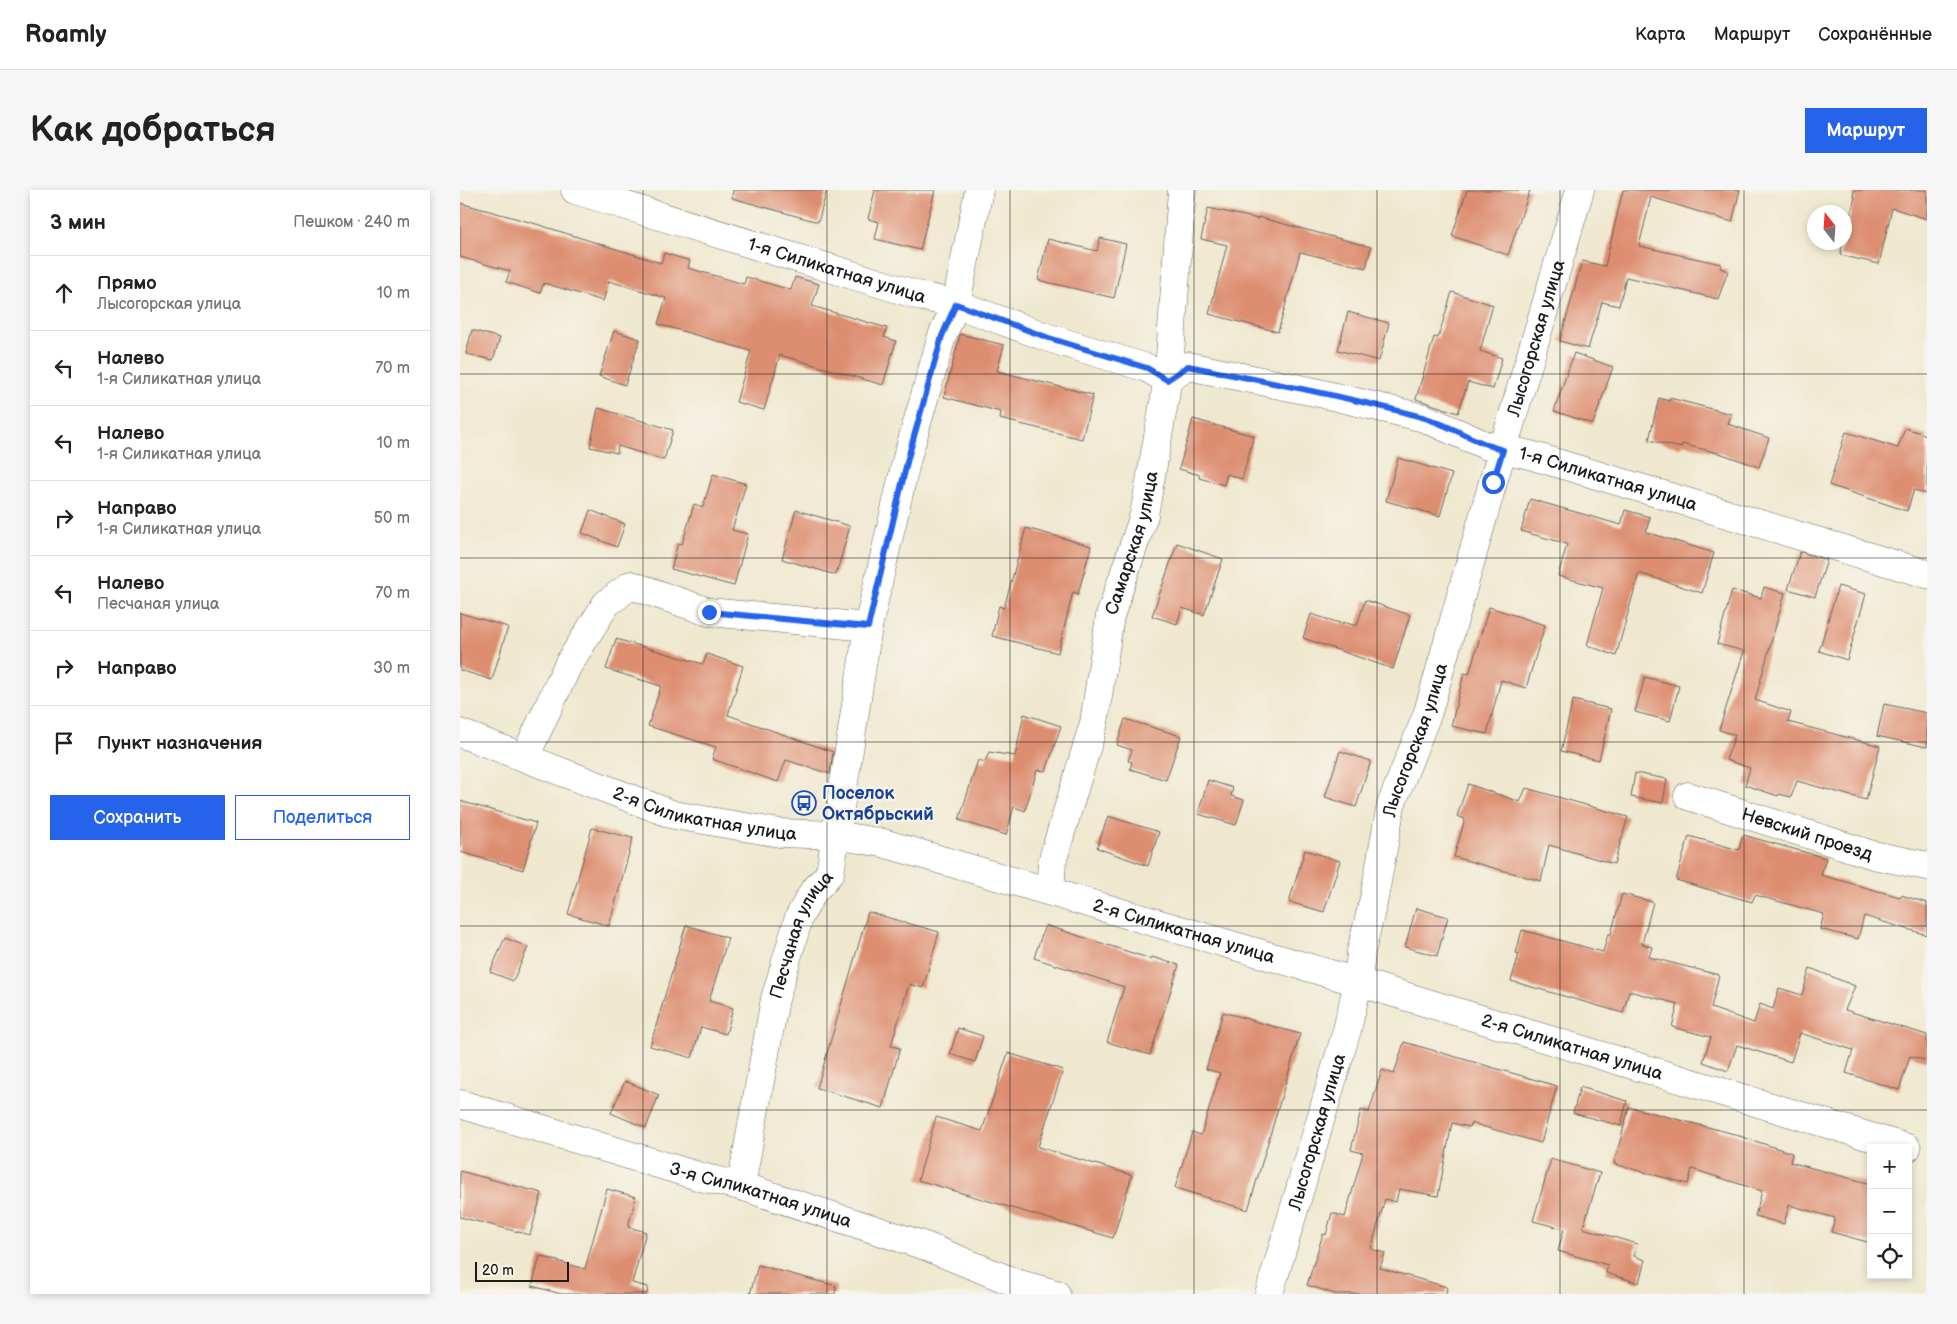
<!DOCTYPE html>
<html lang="ru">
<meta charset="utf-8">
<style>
:root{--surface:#fff;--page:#f6f6f6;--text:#222;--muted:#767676;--line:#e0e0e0;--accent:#2563eb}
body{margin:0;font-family:"Balsamiq Sans",sans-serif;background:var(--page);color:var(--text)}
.controls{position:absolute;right:15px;bottom:15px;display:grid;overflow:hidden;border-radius:0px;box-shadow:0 2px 8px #0003}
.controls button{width:45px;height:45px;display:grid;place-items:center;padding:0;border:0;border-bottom:1px solid var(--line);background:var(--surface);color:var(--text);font:25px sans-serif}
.compass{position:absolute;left:1347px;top:15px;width:45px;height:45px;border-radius:50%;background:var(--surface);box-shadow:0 2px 8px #0003;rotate:343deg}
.scale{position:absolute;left:15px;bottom:12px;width:94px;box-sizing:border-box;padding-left:5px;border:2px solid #1c1c1c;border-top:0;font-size:14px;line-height:18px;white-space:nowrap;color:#1c1c1c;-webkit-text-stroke:4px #f7f3e8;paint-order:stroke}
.stop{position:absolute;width:15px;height:15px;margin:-11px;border:4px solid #2563eb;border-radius:50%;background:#fff}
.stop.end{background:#2563eb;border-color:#fff;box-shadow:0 1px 5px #0008}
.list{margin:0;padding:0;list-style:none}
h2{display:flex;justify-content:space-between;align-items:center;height:65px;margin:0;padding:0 20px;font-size:21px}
h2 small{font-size:16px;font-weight:400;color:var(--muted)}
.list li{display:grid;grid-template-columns:32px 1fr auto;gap:15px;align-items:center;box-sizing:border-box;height:75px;padding:0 20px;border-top:1px solid var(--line)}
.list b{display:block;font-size:19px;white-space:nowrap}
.list p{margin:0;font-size:16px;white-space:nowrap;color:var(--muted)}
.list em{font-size:16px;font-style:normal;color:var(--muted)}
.actions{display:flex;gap:10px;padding:15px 20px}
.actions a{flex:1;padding:11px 0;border:1px solid var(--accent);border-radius:0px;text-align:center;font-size:18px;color:var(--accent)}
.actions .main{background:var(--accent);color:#fff}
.icon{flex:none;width:28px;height:28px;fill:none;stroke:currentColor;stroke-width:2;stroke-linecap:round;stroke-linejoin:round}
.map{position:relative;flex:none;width:1467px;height:1104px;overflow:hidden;border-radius:0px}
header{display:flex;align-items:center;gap:30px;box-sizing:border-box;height:70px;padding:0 25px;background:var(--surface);border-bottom:1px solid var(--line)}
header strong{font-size:24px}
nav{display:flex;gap:28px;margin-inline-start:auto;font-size:18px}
.intro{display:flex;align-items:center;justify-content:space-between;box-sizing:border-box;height:120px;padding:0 30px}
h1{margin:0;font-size:35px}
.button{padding:12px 22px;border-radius:0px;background:var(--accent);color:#fff;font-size:18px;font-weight:700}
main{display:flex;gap:30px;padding:0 30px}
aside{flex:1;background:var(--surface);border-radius:0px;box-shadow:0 2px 8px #0003}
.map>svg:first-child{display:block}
</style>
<header>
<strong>Roamly</strong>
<nav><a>Карта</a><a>Маршрут</a><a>Сохранённые</a></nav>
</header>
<div class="intro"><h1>Как добраться</h1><a class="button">Маршрут</a></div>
<main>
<aside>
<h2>3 мин<small>Пешком · 240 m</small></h2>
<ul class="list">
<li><svg class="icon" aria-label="ahead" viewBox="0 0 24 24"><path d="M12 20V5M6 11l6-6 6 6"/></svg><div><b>Прямо</b><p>Лысогорская улица</p></div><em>10 m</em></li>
<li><svg class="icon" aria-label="left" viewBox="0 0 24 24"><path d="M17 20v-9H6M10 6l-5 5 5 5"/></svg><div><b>Налево</b><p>1-я Силикатная улица</p></div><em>70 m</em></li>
<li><svg class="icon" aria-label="left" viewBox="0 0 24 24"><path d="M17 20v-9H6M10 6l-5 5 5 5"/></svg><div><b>Налево</b><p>1-я Силикатная улица</p></div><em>10 m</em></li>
<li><svg class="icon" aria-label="right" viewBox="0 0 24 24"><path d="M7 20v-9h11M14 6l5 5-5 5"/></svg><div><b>Направо</b><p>1-я Силикатная улица</p></div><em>50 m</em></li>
<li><svg class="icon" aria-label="left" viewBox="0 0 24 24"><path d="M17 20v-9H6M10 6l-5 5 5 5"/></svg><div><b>Налево</b><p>Песчаная улица</p></div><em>70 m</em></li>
<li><svg class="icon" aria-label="right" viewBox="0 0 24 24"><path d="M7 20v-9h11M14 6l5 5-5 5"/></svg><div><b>Направо</b></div><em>30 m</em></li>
<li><svg class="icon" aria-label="arrive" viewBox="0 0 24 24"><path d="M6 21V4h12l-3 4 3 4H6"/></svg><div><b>Пункт назначения</b></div></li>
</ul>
<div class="actions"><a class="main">Сохранить</a><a>Поделиться</a></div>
</aside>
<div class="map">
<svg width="1467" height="1104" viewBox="0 0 1467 1104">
<rect width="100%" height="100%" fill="#f7f3e8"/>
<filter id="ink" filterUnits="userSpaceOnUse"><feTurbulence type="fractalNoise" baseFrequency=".02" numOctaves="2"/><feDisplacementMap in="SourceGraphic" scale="10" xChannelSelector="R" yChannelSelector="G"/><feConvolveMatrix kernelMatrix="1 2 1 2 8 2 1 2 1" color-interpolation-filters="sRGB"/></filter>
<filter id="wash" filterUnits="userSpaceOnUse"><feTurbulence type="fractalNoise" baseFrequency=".0096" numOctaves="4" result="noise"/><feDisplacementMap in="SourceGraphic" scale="20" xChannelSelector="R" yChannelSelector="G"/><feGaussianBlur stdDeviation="1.12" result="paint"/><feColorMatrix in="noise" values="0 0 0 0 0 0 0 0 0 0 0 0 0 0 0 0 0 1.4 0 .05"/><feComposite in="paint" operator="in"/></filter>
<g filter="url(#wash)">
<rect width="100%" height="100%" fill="#efe8cf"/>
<g id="blocks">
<g fill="#dd8e71">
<path d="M273,0H367L358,32L272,8Z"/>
<path d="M415,0H475L460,60L415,49L419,32L408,29Z"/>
<path d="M1007,0H1070L1048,65L992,46Z"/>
<path d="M1163,0H1280L1272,32L1191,7L1179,56L1261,74L1260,78L1268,81L1258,109L1166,87L1159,116L1142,112L1128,159L1100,151L1122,71L1145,76Z"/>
<path d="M1394,0H1467V29L1432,18L1419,74L1380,65L1395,7L1393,6Z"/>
<path d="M0,13L73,33L201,73L204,63L230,71L228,78L284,94L286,87L331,100L335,87L359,94L352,116L427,138L424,147L436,151L423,195L320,165L304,220L276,212L291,161L198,134L206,108L183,101L149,91L143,111L84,93L80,103L46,92L50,81L0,67Z"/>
<path d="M748,18L798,29V27L911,57L906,78L840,62L818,142L749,124L767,55L741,49Z"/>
<path d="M640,48L666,54L654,108L578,90L588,49L637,61Z"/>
<path d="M992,102L1033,115L1020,161L1042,168L1033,199L1008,192L998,223L956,209L974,147L978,148Z"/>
<path d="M888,122L929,133L919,171L878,160Z"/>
<path d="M12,140L40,148L33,170L6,164Z"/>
<path d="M154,141L180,149L165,195L139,186Z"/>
<path d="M500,144L544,155L537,181L633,205L622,249L540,229L541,222L484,207Z"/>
<path d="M1114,163L1153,177L1133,234L1094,221Z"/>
<path d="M1199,208L1209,211L1210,208L1271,224L1268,234L1309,248L1299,277L1262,264L1222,254L1221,258L1189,250Z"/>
<path d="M138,218L213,240L204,270L158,256L157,263L130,257Z"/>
<path d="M733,229L794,246L782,289L767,284L764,295L739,288L740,285L719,279Z"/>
<path d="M1445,238L1467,245V304L1454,300L1447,321L1369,295L1386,242L1438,258Z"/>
<path d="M938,268L992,284L980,326L926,311Z"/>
<path d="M253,284L286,294L272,340L288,344L274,396L211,379L218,353L222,354L234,314L243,317Z"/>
<path d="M1070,309L1161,335L1165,320L1190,327L1186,342L1254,363L1242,403L1179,383L1156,466L1127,455L1143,398L1098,386L1107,354L1061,341Z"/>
<path d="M130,320L165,334L157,357L122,343Z"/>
<path d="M336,320L390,336L376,385L322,369Z"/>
<path d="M566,338L631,356L618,404L613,402L598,463L532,446L539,416L544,418Z"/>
<path d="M717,353L763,369L744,425L722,418L717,434L692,426Z"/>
<path d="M1340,362L1367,370L1355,407L1328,399Z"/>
<path d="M1378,396L1406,404L1387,470L1359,461Z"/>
<path d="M1304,397L1325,403L1295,510L1331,522L1328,532L1420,556L1406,610L1337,591L1331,607L1319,604L1318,606L1285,595L1290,578L1266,570L1275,545L1259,540L1284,461L1257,454L1272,400L1301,408Z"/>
<path d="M905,410L950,425L933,479L843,448L851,424L883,434V432L897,436Z"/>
<path d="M1029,417L1085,435L1066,498L1041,490L1027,544L991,536L1004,483L1009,484Z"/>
<path d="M0,423L48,437L32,490L0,480Z"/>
<path d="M156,449L243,474L247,464L283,476L268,525L373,562L370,584L326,570L318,592L252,569L256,557L188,536L201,496L146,479Z"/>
<path d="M1185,487L1219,496L1210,531L1175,522Z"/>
<path d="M1113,510L1151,519L1139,570L1101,561Z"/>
<path d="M1424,514L1467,523V557L1417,546Z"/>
<path d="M564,524L601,536L586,581L577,580L565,621L554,617L546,645L499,630L518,570L525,572L529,562L555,566Z"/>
<path d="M665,529L721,546L706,590L670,579L672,572L668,571L672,560L657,555Z"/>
<path d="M880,561L911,571L896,617L865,607Z"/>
<path d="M1175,583L1207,589L1203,613L1171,607Z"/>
<path d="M748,590L773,598L771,606L784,610L776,635L738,624Z"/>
<path d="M1008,594L1060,612L1066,598L1168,627L1154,674L1089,655L1081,691L994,667L1005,629L997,626Z"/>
<path d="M0,611L76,633L63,680L0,662Z"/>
<path d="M648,626L699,642L688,676L637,658Z"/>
<path d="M132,638L173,648L149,736L108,724Z"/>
<path d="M1283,645L1366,668L1361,685L1440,707L1441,705L1467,713V745L1404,726L1398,749L1360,739L1364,724L1295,705L1292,712L1216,690L1229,646L1279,660Z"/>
<path d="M845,660L880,671L864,722L829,712Z"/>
<path d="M1162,704L1193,712L1182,754L1192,757L1189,767L1259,785L1251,818L1294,833L1300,814L1313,819L1319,798L1342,805L1350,778L1395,796L1385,820L1467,845V871L1450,866L1439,900L1386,883L1393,860L1340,843L1331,872L1277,855L1268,881L1243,872L1251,847L1212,837L1218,814L1169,801L1163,823L1051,791L1059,764L1056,763L1062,740L1143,762L1148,744H1151Z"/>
<path d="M956,718L988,727L977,766L945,757Z"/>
<path d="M408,722L479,742L463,798L449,794L431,856L440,858L423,918L357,898Z"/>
<path d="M226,735L268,748L249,811L273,818L266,844L241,837L232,868L190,856Z"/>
<path d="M585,735L691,769L692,767L719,775L690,865L647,852L664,797L574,768Z"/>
<path d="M45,748L68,757L53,791L30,782Z"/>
<path d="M763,822L840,844L788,1020L715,998L732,942L741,945L760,883L746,879Z"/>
<path d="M498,838L523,846L515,872L490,864Z"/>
<path d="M944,852L1097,896L1081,953L1011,933L1010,937L992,933L978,1006L939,999L936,1012L925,1009L911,1059L925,1063L920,1078L987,1097L986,1104H875L847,1095L863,1044L866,1045L872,1023L885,1027L903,963L891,960L901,920L909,922L922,880L934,884Z"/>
<path d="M548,863L603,880L578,957L672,985L653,1048L458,990L476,927L522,941Z"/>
<path d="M165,891L199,905L186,938L151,923Z"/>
<path d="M1120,897L1167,911L1161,936L1113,923Z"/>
<path d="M1169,917L1267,942L1332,963L1330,972L1411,994V1053L1371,1042L1375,1028L1329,1015L1324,1034L1295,1026L1302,1001L1232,979L1228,994L1154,974Z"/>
<path d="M1091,969L1140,983L1123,1038L1177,1054L1174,1066L1185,1070L1179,1093L1146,1083L1148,1075L1098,1061L1104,1039L1073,1031Z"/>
<path d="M0,981L82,1003L70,1045L0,1027Z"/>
<path d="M147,999L176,1007L168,1037L186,1042L172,1093L188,1097L187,1104H101L72,1096L80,1066L125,1079Z"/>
<path d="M298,1075L376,1096L375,1104H290Z"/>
</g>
</g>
</g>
<g filter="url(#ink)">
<use href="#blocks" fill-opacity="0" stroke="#66635b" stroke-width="1"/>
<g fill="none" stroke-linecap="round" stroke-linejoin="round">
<g stroke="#66635b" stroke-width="29">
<g id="minor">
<path id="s1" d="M115,0L464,107L496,114L589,148L687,178L707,190L728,176L859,203L964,228L1025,255L1070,265L1467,384"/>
<path id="s2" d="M0,543L214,625L320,643L376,645L423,653L898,792L1447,958"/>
<path d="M65,567L108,475L146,414L171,395L249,422L408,437"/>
<path id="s3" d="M1228,606L1413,665L1467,676"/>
<path id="s4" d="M590,701L592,672L634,533L650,426L684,325L705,207L710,166L722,0"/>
<path id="s5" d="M0,914L241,987L281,996L465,1056L556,1093L596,1104"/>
<path id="s6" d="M281,996L315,809L339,727L353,702L370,683L408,437L447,268L482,146L496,114L519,0"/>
<path id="s7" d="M809,1104L887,840L898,792L901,762L914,708L931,615L968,522L1033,292L1120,0"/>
</g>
</g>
<use href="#minor" stroke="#fff" stroke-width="28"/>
</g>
</g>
<g fill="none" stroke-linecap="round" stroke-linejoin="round" filter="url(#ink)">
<path stroke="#2563eb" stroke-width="6" d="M249,422L408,437L448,268L482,146L496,114L589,148L687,178L707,190L728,176C806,192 885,206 962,227C990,235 1014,252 1043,260L1033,292"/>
</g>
<path fill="none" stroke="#1c1c1c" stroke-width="1" stroke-opacity="0.55" d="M183,0V1104M367,0V1104M550,0V1104M734,0V1104M917,0V1104M1100,0V1104M1284,0V1104M0,184H1467M0,368H1467M0,552H1467M0,736H1467M0,920H1467"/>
<defs>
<g id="bus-ring" transform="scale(1.25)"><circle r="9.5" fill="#f7f3e8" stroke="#1a4fb4" stroke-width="1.5"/><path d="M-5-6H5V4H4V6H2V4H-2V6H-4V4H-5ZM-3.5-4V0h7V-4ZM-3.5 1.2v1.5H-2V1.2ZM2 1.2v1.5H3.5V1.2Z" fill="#1a4fb4"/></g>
</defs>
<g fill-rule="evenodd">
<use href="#bus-ring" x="344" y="613"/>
</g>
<g text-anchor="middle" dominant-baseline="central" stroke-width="4.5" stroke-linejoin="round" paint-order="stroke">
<g font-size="18" fill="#1c1c1c" stroke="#f7f3e8">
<text stroke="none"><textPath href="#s1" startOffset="274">1-я Силикатная улица</textPath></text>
<text stroke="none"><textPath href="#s7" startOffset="994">Лысогорская улица</textPath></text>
<text stroke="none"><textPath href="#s1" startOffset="1084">1-я Силикатная улица</textPath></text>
<text stroke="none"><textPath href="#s4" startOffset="359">Самарская улица</textPath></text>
<text stroke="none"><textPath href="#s7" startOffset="574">Лысогорская улица</textPath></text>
<text stroke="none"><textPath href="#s2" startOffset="259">2-я Силикатная улица</textPath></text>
<text stroke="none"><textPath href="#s3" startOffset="125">Невский проезд</textPath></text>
<text stroke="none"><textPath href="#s2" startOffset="754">2-я Силикатная улица</textPath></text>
<text stroke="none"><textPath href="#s6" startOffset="260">Песчаная улица</textPath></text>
<text stroke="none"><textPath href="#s2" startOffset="1159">2-я Силикатная улица</textPath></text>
<text stroke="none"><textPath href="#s7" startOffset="169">Лысогорская улица</textPath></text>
<text stroke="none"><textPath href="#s5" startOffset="314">3-я Силикатная улица</textPath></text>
</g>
<g font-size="18" font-weight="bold" fill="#164399" stroke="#f7f3e8" text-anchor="start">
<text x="362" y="603">Поселок<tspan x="362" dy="21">Октябрьский</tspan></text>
</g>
</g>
</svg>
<div class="controls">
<button>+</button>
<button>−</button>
<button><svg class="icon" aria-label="locate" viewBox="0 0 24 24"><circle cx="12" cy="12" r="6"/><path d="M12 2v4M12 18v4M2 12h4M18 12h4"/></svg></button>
</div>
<svg class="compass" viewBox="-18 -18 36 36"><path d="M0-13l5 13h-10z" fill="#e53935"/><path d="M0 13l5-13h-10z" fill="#767676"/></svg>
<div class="scale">20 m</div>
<div class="stop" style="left:1033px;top:292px"></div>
<div class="stop end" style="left:249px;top:422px"></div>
</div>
</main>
